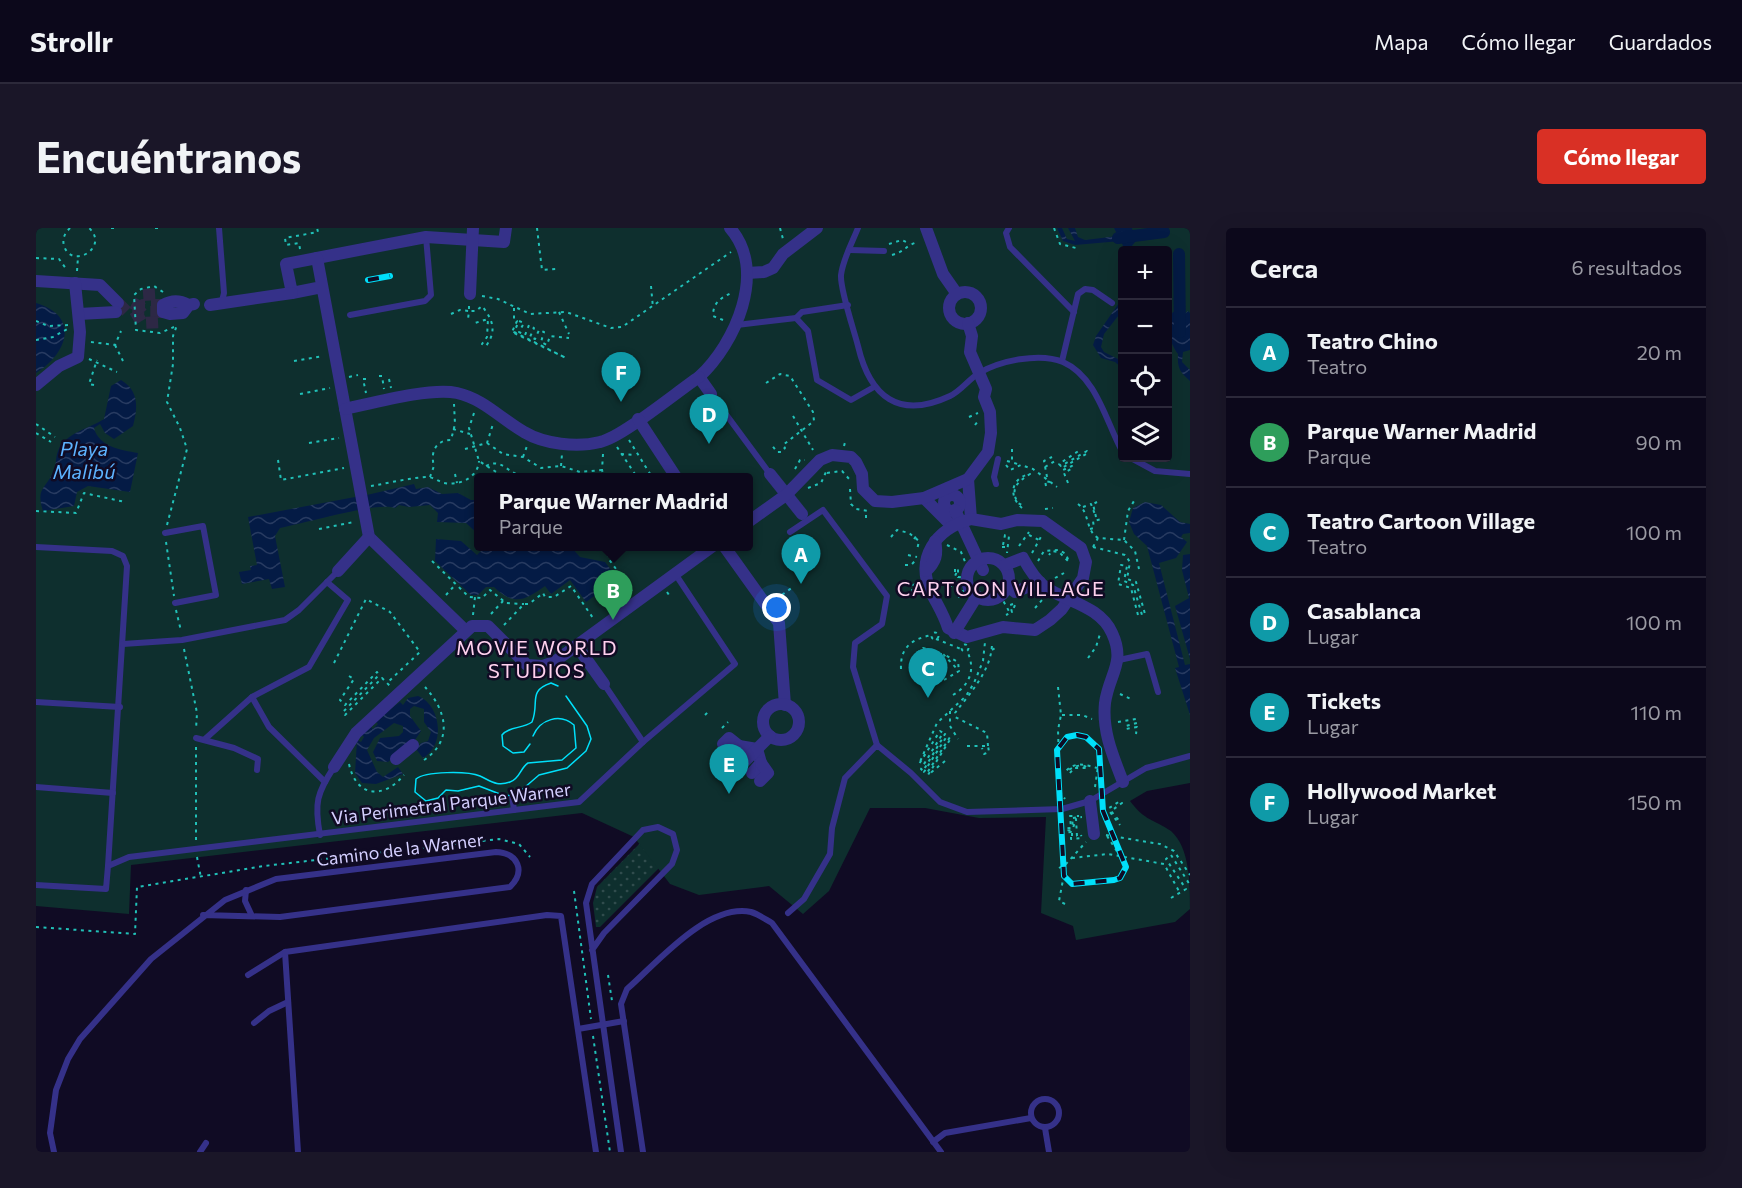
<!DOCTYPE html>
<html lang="es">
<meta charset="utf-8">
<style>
:root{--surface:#0c081b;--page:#1a1628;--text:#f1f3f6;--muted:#9a9aa3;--line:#2c293a;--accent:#d93025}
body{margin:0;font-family:Commissioner,sans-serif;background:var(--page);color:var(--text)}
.controls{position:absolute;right:18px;top:18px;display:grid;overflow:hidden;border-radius:6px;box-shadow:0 6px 24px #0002}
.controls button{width:54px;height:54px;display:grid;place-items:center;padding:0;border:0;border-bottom:2px solid var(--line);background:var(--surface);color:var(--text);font:30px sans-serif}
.you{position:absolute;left:741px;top:380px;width:21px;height:21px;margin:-15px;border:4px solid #fff;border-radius:50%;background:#1a73e8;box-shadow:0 0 0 9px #1a73e833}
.badge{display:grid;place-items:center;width:39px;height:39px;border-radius:50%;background:var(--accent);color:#fff;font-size:20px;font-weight:700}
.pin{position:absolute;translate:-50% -50px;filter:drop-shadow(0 2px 3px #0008)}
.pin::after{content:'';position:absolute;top:32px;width:21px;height:18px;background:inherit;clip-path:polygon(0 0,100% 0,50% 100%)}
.popup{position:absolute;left:438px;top:245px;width:279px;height:78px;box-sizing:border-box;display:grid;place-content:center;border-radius:6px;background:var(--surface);filter:drop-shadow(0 2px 4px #0005);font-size:20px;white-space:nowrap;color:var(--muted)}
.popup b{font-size:22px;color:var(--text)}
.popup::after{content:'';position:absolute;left:50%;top:100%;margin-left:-12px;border:12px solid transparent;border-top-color:var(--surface)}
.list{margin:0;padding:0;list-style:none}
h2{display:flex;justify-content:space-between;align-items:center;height:78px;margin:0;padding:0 24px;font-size:26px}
h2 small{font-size:20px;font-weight:400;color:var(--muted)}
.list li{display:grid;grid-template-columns:39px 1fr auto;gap:18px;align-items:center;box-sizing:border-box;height:90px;padding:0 24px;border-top:2px solid var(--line)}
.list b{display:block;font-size:22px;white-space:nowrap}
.list p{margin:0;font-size:20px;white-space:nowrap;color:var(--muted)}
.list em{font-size:20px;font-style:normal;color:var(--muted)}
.icon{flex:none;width:33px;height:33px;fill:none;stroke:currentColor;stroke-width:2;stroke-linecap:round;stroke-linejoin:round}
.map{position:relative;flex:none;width:1154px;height:924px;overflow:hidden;border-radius:6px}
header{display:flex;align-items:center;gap:36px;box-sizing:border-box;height:84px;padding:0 30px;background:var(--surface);border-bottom:2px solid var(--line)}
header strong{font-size:28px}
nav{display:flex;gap:33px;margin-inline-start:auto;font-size:21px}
.intro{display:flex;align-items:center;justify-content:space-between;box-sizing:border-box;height:144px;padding:0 36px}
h1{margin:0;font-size:42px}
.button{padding:15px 27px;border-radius:6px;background:var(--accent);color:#fff;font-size:21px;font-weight:700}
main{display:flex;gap:36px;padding:0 36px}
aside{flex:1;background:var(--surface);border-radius:6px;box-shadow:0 6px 24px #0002}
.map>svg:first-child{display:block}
</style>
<header>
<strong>Strollr</strong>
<nav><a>Mapa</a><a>Cómo llegar</a><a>Guardados</a></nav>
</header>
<div class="intro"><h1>Encuéntranos</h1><a class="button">Cómo llegar</a></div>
<main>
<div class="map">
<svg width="1154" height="924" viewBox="0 0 1154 924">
<defs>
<pattern id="grass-dots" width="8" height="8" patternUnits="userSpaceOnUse" patternTransform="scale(1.5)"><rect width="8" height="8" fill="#0e2f2e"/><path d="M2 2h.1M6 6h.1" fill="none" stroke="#304c4d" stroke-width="1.8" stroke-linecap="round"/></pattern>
<pattern id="water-waves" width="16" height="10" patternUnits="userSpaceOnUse" patternTransform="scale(1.5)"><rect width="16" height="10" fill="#041b45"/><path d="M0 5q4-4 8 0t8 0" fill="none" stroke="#283b61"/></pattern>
</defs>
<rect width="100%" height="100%" fill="#100b24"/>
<path fill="url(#grass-dots)" d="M609,610L630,633L564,699H560L557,675L561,659Z"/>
<path fill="#0e2f2e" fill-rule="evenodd" d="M0,0H1154V555L1111,563L1094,573C1109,593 1117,591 1135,603C1154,620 1154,656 1154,681L1139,694L1040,712L1037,698L1005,685L1010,589L943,590L889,580H834L793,663L767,686L733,658L663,667L634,656L598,609L546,585L95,637L93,686L0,678ZM1086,22H1132V230H1086ZM442,249H712V318H442Z"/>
<g fill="url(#water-waves)">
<path d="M1021,0H1026L1031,11L1039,13L1032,0H1039L1042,9L1049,12L1082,8L1078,0H1096L1100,13L1095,19L1087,18L1085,13L1039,17L1027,13Z"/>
<path d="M0,75C44,88 32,125 0,145Z"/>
<path d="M1083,75L1086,83L1068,106L1065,119L1068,124L1086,133V140L1079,134L1065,130L1057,117L1060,108Z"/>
<path d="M1142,83L1143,91L1152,83L1154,85V122L1147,124L1146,134L1154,142V153C1144,144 1141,140 1142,126C1134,116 1128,95 1137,84Z"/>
<path d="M85,152C103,163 102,179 97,198L78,211L69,205L64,196L58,200C63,219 85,222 102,225L94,264L52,258L41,264L38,278L7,283C0,261 8,262 17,245C21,238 19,230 22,223C30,204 53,201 68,191L75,158Z"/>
<path d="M378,256L380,261L392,259L406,266L422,265L435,272H442V306L430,295L401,294L402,285L394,277L373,279L363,277L359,280C341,274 278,293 244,300L239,308L249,359L236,361L233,351L206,356L203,344L215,342L214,338L221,337L212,289L335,266Z"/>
<path d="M1109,274L1125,277L1144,294L1154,296V305L1147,306L1145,309L1151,314L1140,330L1123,335L1149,437L1154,436V487L1139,440L1143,439L1111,318L1098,306L1093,294L1097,280Z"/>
<path d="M400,311L425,313L441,327L449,319H535L544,329L569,334L582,351L550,374L534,352L515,366L509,358C488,373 478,378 458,359H450L442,367H435L399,333Z"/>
<path d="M1154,326V431L1139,378L1153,370L1146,342L1147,327Z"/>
<path d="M382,468C405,477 410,517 387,530L380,521L385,515L392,513L395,504L388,494V481L378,478L374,481V488L385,503L379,512L352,534L341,533L337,524L344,510L363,508L367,504V498L358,495L338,510L331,522L341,544L347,549L362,539L367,546L340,556L326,555L319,545L321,512L325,514L328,509L325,505L334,498L337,501L342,496L339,493L364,474L367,477L372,470Z"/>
</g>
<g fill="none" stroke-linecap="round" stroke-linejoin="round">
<g stroke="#041b45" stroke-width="12">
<path d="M1082,10L1128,4"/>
<path d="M1143,26L1144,104"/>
</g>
<g stroke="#2d2845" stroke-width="12" stroke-dasharray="12 6" stroke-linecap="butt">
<path d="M82,75L91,84H127"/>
<path d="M99,83L107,67L122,66"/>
<path d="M99,83L106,95L125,94"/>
<path d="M99,83L107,77H127"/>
</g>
<g stroke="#21c1b8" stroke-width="2" stroke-dasharray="3 4.5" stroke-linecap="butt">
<path d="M34,0C29,5 26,10 28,18C36,42 74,19 53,0"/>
<path d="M75,0H78"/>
<path d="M119,0H124"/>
<path d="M501,0L506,42L521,41"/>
<path d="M744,0L747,11"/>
<path d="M1018,0L1024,16L1040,20L1039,17"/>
<path d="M853,16L866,12L874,16"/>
<path d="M264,21L263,15L250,17L249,10L282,4L281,0"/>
<path d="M856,27C870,23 870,17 882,14"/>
<path d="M0,30L23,31L31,42"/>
<path d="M41,43L42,29"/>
<path d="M615,58L617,80"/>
<path d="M127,64L118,58L105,61L98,67L100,102L124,105L138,99"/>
<path d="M446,68L462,71L494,86L530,84L575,100L586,99L695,24"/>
<path d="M433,78V83H440L446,78C457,92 461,103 450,118L446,116L451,109L452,91L439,95"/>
<path d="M478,80V92L481,93L476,104L530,130L478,104L483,93L488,95L483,104L489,107L493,97L498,100L494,109L499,111L503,102L508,104L505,114L511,117L514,108L533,110"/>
<path d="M523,84L533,106"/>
<path d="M415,86L424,82L433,83L432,91"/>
<path d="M687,92L677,88C677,74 685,70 697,64"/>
<path d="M0,93L12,98L32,97"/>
<path d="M0,112L17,109L33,100"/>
<path d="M55,114L79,117L85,103"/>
<path d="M79,117L87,133"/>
<path d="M53,131L81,144"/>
<path d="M258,133L287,128"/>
<path d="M343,148H346L348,161"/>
<path d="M313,149L322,147"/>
<path d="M330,151H327L330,165"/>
<path d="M353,151L355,160"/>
<path d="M730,155L744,146L754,148L777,184L778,193L747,217L749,220L746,224H741L735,216"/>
<path d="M58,157L53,156L61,132"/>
<path d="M264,166L294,160"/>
<path d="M438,185L433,200L443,233L468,249"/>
<path d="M757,188L777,222"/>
<path d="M933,189L942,185"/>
<path d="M0,196L19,209"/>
<path d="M939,197L943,192"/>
<path d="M417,201L434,206"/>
<path d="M0,205L15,214"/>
<path d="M593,212L616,249"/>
<path d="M273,215L303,210"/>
<path d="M451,215L467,226L487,229L505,240L525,238L544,244L566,242"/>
<path d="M808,218L810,211"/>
<path d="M581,219L601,249"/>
<path d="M429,221L451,215L457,196"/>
<path d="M976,221V233"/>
<path d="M567,226L566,242L568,249"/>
<path d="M585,226L600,227"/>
<path d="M487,229L491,218"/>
<path d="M242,232L245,252L308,240"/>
<path d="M971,233L985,237"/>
<path d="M970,237L974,242L985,237L997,241L1021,259"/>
<path d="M450,238C463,231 468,240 480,246C486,249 496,248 504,249"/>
<path d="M525,238L526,226"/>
<path d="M1009,239L1019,233"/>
<path d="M759,241L764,232H769"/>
<path d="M791,245L806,243L814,252"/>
<path d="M419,246L421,255"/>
<path d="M394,249L398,238C394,224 400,212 415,212L419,196L418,176"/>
<path d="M1011,249L1008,233L1016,229"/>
<path d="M1032,255L1028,245L1037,240L1036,238L1027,242L1026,240L1052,225L1051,223L1025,238L1023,236L1044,222"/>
<path d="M335,258C353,255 372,250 391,249C397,249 402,253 408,255C423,258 442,250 443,233"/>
<path d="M1010,258L1009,253L1014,254"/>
<path d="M772,260L785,255L790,244"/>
<path d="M814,261L815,276L820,281L833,283"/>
<path d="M1042,276C1054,285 1049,302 1062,310"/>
<path d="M1047,279L1055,276L1060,289L1057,276L1061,274"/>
<path d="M986,280C972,268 975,250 994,246C983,253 973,260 982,275L988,278"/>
<path d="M1009,281L1017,280"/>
<path d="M0,283L40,285L48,265L89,274"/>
<path d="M830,290V284"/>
<path d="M131,297L151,221L144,200L131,174L137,136V108L141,97"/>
<path d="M283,301L318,294"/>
<path d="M1054,301L1058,300L1057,293L1066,291"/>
<path d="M993,307L1003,312"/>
<path d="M855,309L861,302L873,305L883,313L881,322"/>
<path d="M878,311L882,306"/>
<path d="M1088,312L1092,283L1098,273"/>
<path d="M130,314L138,368"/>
<path d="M911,317L925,324L933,343"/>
<path d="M967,317L969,307L973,308L971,325"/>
<path d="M574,318L572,330L596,363"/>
<path d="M983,318L993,304"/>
<path d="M966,319H969V323"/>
<path d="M1057,319L1089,327L1094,334L1091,351L1100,354L1109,386L1106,387L1097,357L1088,353L1091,338L1085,337L1082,356L1095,360L1103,391"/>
<path d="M1057,319L1062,310L1088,312L1099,323L1103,341"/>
<path d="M996,325L1006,307"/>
<path d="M872,327L881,329"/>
<path d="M573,329L587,318"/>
<path d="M957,330V323"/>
<path d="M396,333L433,369L446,370L454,362L470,375L488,376"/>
<path d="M1002,333L1008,323L1023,322L1030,326L1033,334L1023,324L1016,323L1013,327"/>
<path d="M869,337H875L879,333"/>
<path d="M919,341V348L922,341V349L931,350"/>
<path d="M1019,350L1028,345"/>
<path d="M906,355L919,359L928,350"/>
<path d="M957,360L961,369"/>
<path d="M631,364L635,370"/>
<path d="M877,364L875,359L880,355"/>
<path d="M410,367L420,356"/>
<path d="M964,367L974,385L970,387"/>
<path d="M921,368L933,358"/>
<path d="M922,369H925"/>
<path d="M740,371L757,359"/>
<path d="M955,376V371"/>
<path d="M977,376L974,377L976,384L979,377"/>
<path d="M999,380L1007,371"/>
<path d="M140,382L145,403"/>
<path d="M455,386L467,373"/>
<path d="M437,387L439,369"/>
<path d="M468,397L488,376H493L507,365L509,369H518L535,358L557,390"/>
<circle cx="899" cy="408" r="3.5"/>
<path d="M900,411L925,421"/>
<circle cx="929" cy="420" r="3.5"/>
<path d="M148,421L161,485L160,501"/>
<path d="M956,422L962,418"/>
<path d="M881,425L887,420L907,426"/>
<path d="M1052,430L1060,419L1064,406"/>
<path d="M298,435L330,371L354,384L384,424L351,455"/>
<path d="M885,440L881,425L907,426"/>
<path d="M865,441C864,419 876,411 896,407"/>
<path d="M313,448L318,451L304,472L309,477L341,444L343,447L307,484L309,487L346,450L354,458"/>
<path d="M908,452L923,443L907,426L922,434L923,443"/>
<path d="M1022,459L1025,487L1022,502L1024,564L1029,571"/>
<path d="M1084,466L1097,472"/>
<path d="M917,467C934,457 940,441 931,423"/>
<path d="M914,483V498L922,511"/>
<path d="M669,487L674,482"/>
<path d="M1026,487H1046L1056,491"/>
<path d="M1082,494L1100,491L1101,495L1090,498V501L1101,499L1100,506"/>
<path d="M686,500L692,494"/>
<path d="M931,518H952L953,524L948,526L946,520"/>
<path d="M952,518L951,505L919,489V485C934,465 956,442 956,415"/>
<path d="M388,532C418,512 410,482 389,459"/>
<path d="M909,533L892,547L915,510L914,509L891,545L888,544L911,508L909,506L887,543L885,541L907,505L904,503L883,536L901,495L930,468L938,455L947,433L949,414"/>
<path d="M313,536C320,569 347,572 368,547"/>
<path d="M1034,545L1038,540H1052C1045,534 1037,540 1030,543C1039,533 1050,537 1061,540"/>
<path d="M1059,559L1064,524"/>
<path d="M1067,584L1084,573L1086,575L1075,583L1085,595"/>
<path d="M390,585L391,576"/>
<path d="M1067,586L1074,584L1084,597"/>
<path d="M1024,601L1035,600L1034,588H1043"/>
<path d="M1024,603L1036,602V608H1041"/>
<path d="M1025,605L1035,604V611L1046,610L1045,607"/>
<path d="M1070,607L1124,616L1138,623L1154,647"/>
<path d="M1041,608L1040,591L1037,600L1036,590L1046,589"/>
<path d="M1071,608L1084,628"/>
<path d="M160,612V518"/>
<path d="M161,629L165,650"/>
<path d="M1036,630L1072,626L1128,636L1144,665"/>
<path d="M1023,640L1030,636L1050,614"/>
<path d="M538,663L555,791"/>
<path d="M1135,670L1150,661L1130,631L1135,627L1154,657"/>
<path d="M1029,676L1023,673L1030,636"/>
<path d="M0,699L99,706L101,659L228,638L463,611L483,616L494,629"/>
<path d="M572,747L576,773"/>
<path d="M557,808L574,924"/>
</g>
<g stroke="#353189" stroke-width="6">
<path d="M183,0L188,65L185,77"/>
<path d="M822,0C816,15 807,31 805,47C804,62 818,102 822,118C834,169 863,192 914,168C925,163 933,151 943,145C964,133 1003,124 1027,134C1061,149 1070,194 1086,223"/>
<path d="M973,0L970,5L974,19L1038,84"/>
<path d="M814,22L848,23"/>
<path d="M314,87L389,73L395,67L390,9"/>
<path d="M760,90L772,103L781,152L815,172L838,159"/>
<path d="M701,97L760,90L766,84L812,77"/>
<path d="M1026,133L1042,66L1049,61L1057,62L1076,75"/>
<path d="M675,166L734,246"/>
<path d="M1095,230L1119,243L1154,246"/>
<path d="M960,256L958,249L962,231"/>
<path d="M754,304L787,282L851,368L846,396L819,415L817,439L841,517"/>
<path d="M129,305L167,298L180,367L139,375"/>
<path d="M0,319L76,323L87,328L91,338L72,638"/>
<path d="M87,416L146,412L249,392L263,382L302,343"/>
<path d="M1083,432L1111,426L1122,464"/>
<path d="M568,456L607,514"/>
<path d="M216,469L233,499L289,554"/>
<path d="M0,474L84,479"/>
<path d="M160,510L198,520L222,531L221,542"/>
<path d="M169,511L216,469L273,439L312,372L291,354"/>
<path d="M0,559L77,565"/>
<path d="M476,567L478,582"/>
<path d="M284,607C278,575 281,565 298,539"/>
<path d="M0,657L70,661L72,638L93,629L543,574L607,514L699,436L640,347"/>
<path d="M210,662L209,673L216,688"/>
<path d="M752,685L768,671L794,626L796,600L809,550L841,517L875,545L904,574L931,584L1026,581L1054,573L1110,540L1154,528"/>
<path d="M556,722L568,705L636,636L641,622L637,606L622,599L607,602L556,656L550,675L585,924"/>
<path d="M212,747L249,724"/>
<path d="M218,795L233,783L252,774"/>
<path d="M542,801L588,793"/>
<circle cx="1009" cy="885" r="14"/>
<path d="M1009,900L1013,924"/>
<path d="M897,914L909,905L995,890"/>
<path d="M18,924L14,905L20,862L32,831L44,811L115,731L189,672L240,651L460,624C482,625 490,643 474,659L244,689L167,687"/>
<path d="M164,924L170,915"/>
<path d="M262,924L249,724L511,687L525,688L560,924"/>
<path d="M607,924L585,776L591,761C621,735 671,675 715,684C722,686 729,691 736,695L905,924"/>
</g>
<g stroke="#353189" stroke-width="12">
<path d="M890,0L907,46L921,66"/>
<path d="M281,30L390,9L468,14L470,0"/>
<path d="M711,45L728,44L737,40L747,26L781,0"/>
<path d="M0,53L64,57L82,75"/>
<path d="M286,59L256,65L250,36L281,30L333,309L429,402"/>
<circle cx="929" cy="80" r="16"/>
<path d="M434,66L437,0"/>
<path d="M153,77C143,72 136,72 127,77V84L134,86L147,85L153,77L158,76"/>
<path d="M174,77L256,65"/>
<path d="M43,86L80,84"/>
<path d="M0,157L23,138L42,129L44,104L39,55"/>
<path d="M675,166L663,149C699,116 732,43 694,0"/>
<path d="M309,181C337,175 395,159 421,165C448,171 465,191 488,204C508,216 541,220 564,214C585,210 642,163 663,149"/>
<path d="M602,191L640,249"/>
<path d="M734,246L766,286"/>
<path d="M932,251L935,291"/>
<circle cx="916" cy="275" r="8"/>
<path d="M888,270L915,297"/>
<path d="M919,282L947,342"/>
<path d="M935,291L965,296L981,292L1007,293L1045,320L1050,334L1047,350L1026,381L1014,392L999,402L967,399L931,409L912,400C908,387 902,378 896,366C878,330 900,301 935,291Z"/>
<path d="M712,294L750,267L784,232L796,227L815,229L820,234L826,246L827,261L839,273L856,274L888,270L932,251L952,224L955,205L954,184L948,169L950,161L934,124L936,108L932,95"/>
<path d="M688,318L743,395L749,477"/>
<circle cx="952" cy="351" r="21"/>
<path d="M969,337L987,330C993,341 1000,352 1009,359C1031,374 1064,378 1076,405C1090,435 1073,446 1069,475C1066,503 1077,528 1087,554"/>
<path d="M302,343L333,309"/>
<path d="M890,343C900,334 902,326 899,313"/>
<path d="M972,358L979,364L1004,354"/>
<path d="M918,405L941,368"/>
<path d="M541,418L568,456"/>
<circle cx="745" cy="494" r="18"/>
<path d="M687,516L693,510L703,518"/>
<path d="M696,525L703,518L721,521L725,535L716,545"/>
<path d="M360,531L377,517"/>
<path d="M707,535L734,508"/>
<path d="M298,539L320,505L436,398H452L491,437L507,438L518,434L677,318"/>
<path d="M724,553L732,545L725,535"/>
<path d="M1054,573L1058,606"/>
</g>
<g stroke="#00e0fa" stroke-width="1.5">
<path d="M497,508C504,491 524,485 538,497L540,520L526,532L492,535C484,540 484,551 474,554C461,559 455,553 444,548C432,543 389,543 380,551L379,564L390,573L402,570L410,562L422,563L443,558L469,568L481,566L503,547L531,540L550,523L555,511L551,498L530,468"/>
<path d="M494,516L488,524L477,525L467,518L466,507C473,498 487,501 496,494C504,475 491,463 515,455L522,458"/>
</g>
<g stroke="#00e0fa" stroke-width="6">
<g id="rail">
<path d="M332,52L354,48"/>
<path d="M1041,507L1050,509L1063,521L1067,583L1090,639L1084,650L1078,652L1036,656L1028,648L1021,522L1031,509Z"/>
</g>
</g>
<use href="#rail" stroke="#100b24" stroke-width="4" stroke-dasharray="11" stroke-linecap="butt"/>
</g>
<g text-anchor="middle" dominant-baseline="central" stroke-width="5" stroke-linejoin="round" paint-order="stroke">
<g font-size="18" fill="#d4cfff" stroke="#100b24">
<text transform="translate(415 575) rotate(-7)">Via Perimetral Parque Warner</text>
<text transform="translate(364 621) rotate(-7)">Camino de la Warner</text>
</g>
<g font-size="20" font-style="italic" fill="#5db3ff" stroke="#100b24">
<text x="48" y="220">Playa<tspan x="48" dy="23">Malibú</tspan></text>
</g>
<g font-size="20" letter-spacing="1.5" fill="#ffd1ee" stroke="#100b24">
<text x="965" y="360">CARTOON VILLAGE</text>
<text x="501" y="419">MOVIE WORLD<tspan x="501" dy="23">STUDIOS</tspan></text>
</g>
</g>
</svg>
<div class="controls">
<button>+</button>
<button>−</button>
<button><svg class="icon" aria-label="locate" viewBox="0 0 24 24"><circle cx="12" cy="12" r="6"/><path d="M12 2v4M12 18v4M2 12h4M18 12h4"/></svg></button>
<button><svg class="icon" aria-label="layers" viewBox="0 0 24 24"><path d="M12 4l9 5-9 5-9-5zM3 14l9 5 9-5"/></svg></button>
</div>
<div class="you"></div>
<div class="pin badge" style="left:765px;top:356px;background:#0f9aa8">A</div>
<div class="pin badge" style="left:577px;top:392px;background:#2e9e5b">B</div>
<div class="popup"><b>Parque Warner Madrid</b>Parque</div>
<div class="pin badge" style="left:892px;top:470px;background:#0f9aa8">C</div>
<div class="pin badge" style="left:673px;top:216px;background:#0f9aa8">D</div>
<div class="pin badge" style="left:693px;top:566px;background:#0f9aa8">E</div>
<div class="pin badge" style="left:585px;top:174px;background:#0f9aa8">F</div>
</div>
<aside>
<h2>Cerca<small>6 resultados</small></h2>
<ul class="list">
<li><span class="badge" style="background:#0f9aa8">A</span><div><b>Teatro Chino</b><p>Teatro</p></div><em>20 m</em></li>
<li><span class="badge" style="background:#2e9e5b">B</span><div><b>Parque Warner Madrid</b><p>Parque</p></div><em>90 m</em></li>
<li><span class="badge" style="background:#0f9aa8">C</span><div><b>Teatro Cartoon Village</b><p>Teatro</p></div><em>100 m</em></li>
<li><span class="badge" style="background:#0f9aa8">D</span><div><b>Casablanca</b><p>Lugar</p></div><em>100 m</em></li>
<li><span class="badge" style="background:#0f9aa8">E</span><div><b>Tickets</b><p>Lugar</p></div><em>110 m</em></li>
<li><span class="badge" style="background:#0f9aa8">F</span><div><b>Hollywood Market</b><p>Lugar</p></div><em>150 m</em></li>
</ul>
</aside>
</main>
